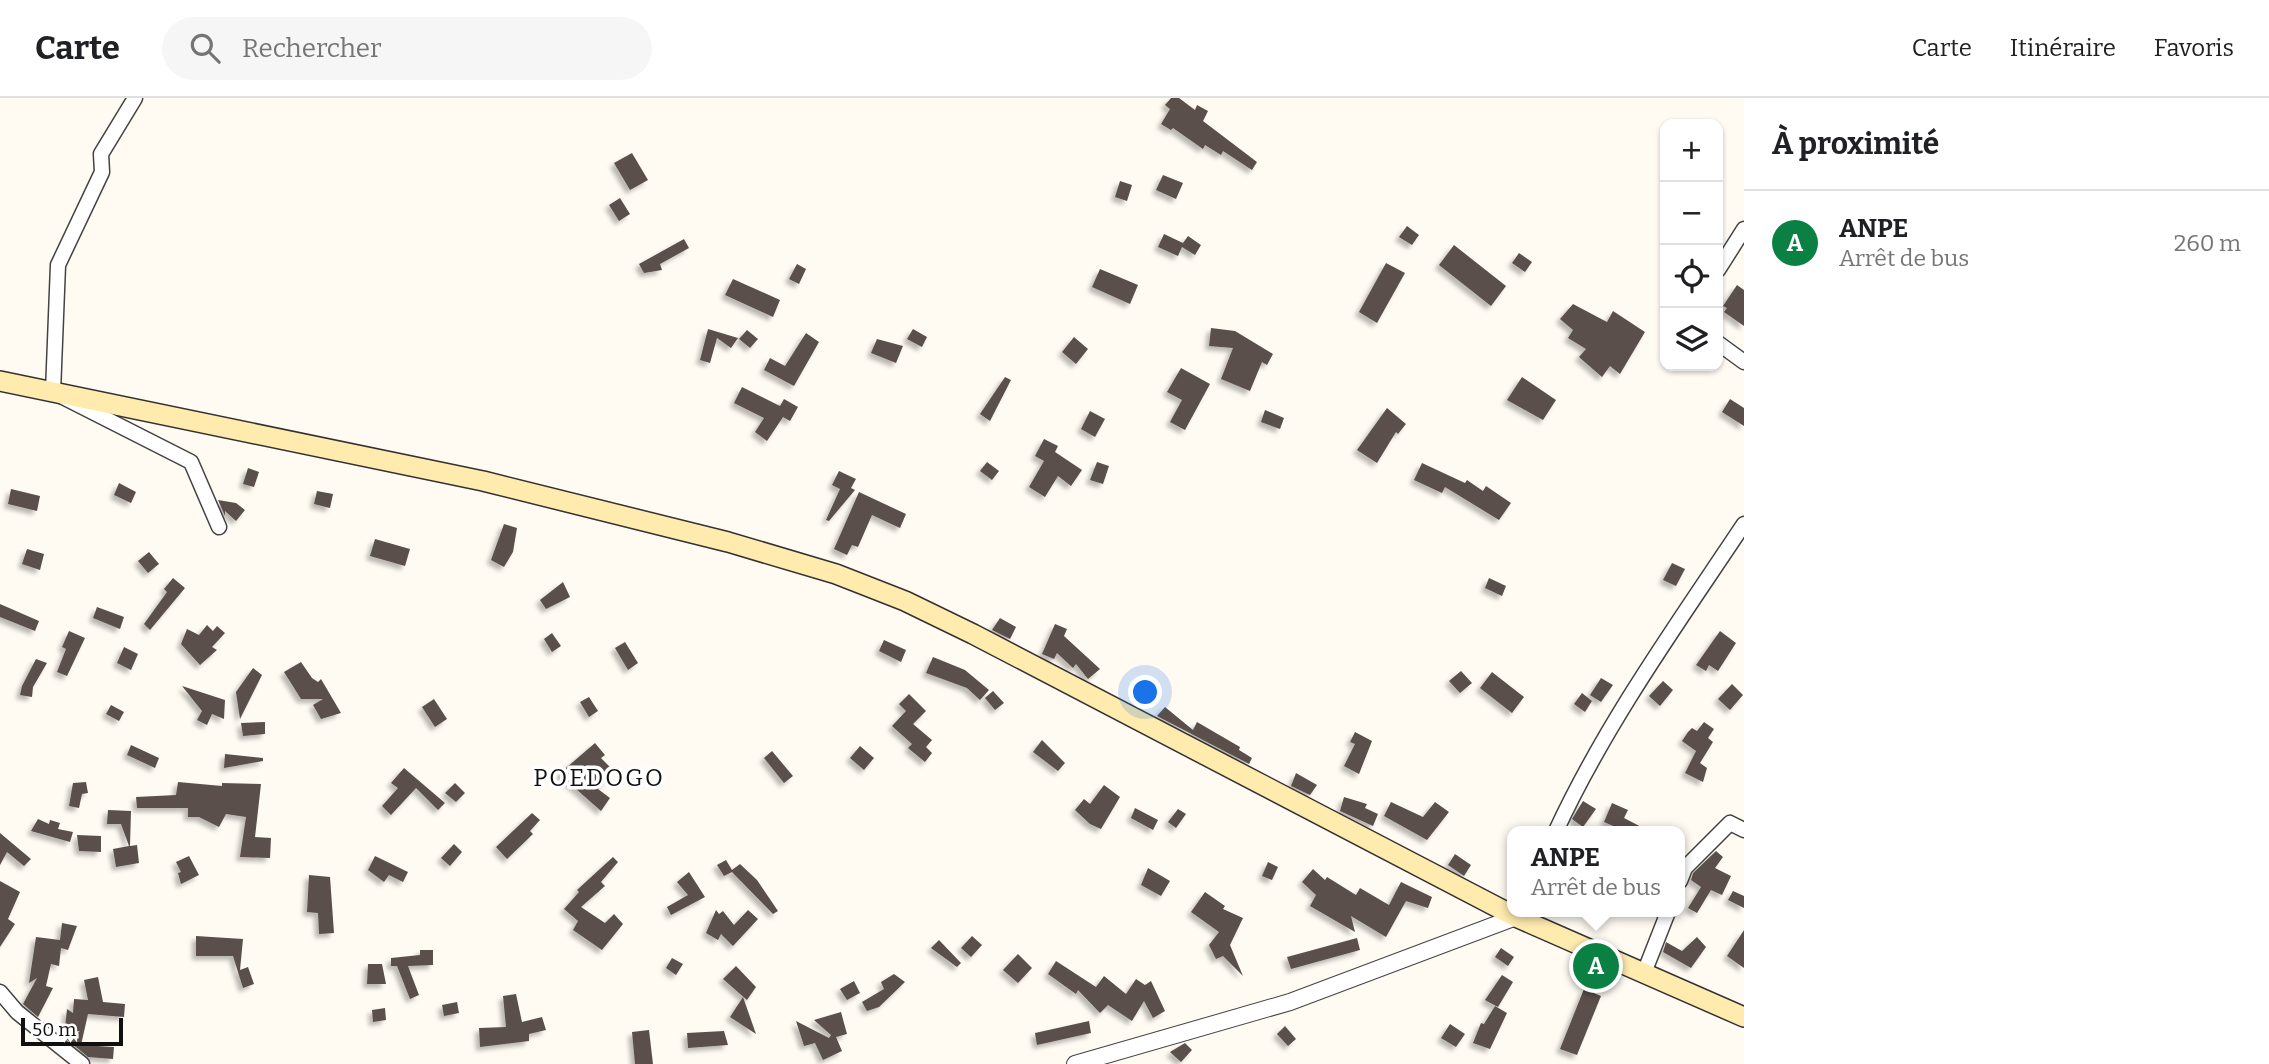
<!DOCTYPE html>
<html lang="fr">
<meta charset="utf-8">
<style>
:root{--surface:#fff;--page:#f6f6f6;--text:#202124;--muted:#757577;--line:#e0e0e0;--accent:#0b8043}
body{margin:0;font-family:Bitter,serif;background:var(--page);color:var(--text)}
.controls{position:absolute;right:21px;top:21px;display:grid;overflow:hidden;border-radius:14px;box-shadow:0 2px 5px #0004}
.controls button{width:63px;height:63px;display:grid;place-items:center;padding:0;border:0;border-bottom:2px solid var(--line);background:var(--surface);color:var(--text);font:35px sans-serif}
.scale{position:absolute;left:21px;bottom:18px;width:102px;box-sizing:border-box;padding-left:7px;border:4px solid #101010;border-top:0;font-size:19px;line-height:24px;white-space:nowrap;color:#101010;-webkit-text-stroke:5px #fff;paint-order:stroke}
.you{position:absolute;left:1146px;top:595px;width:24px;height:24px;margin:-18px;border:5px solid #fff;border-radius:50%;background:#1a73e8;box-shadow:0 0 0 10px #1a73e833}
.badge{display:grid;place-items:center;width:46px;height:46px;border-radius:50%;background:var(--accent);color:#fff;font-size:23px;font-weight:700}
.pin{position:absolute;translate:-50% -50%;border:4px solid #fff;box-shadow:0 2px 7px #0006}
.popup{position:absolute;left:1507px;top:728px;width:178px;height:91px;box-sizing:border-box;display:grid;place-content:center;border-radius:14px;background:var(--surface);filter:drop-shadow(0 2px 5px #0005);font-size:23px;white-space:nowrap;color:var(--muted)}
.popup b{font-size:26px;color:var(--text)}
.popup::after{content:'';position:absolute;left:50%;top:100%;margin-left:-14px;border:14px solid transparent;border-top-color:var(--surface)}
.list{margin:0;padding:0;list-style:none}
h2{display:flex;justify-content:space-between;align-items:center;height:91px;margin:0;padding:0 28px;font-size:30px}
h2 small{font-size:23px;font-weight:400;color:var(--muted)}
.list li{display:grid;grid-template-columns:46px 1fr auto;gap:21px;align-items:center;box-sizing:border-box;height:105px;padding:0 28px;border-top:2px solid var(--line)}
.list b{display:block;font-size:26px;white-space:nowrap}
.list p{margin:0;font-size:23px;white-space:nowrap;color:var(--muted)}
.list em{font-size:23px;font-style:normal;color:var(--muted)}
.icon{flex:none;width:38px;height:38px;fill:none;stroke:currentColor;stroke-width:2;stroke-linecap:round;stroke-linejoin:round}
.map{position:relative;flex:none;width:1744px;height:966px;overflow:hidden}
header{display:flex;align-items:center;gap:42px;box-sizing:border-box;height:98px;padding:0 35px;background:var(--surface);border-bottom:2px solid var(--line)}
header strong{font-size:33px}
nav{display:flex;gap:38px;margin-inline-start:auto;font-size:24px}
.search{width:490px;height:63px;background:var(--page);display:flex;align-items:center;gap:18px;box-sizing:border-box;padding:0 24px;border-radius:38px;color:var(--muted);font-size:26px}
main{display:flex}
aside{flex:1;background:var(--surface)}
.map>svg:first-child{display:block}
</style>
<header>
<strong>Carte</strong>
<div class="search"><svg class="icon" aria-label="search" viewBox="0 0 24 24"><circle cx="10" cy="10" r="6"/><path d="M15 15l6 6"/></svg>Rechercher</div>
<nav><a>Carte</a><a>Itinéraire</a><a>Favoris</a></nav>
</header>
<main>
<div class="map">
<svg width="1744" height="966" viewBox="0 0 1744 966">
<defs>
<filter id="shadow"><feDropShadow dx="-4" dy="4" stdDeviation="2" flood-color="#0004"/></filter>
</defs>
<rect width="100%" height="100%" fill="#fffbf3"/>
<g fill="#5a4f4b" filter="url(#shadow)">
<path d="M1171,0H1179L1195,12L1197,7L1208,13L1203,23L1257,64L1252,72L1223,53L1221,57L1205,47L1203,51L1173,30L1171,32L1161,26L1170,11L1165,7Z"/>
<path d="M632,55L648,82L630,92L614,65Z"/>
<path d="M1163,77L1183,85L1176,101L1156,92Z"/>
<path d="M1120,83L1132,87L1127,103L1115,99Z"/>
<path d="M620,100L630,116L619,123L609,107Z"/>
<path d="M1407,128L1419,137L1412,147L1399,139Z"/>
<path d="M1164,136L1183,145L1188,138L1201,147L1195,157L1182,149L1178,158L1158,149Z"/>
<path d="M684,141L689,150L660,166L662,172L644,175L639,166Z"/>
<path d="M1454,147L1506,188L1491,208L1439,167Z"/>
<path d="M1519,155L1532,164L1525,174L1512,165Z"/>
<path d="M1386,165L1405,175L1377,225L1359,214Z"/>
<path d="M797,166L806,171L799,186L789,181Z"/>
<path d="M1100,171L1138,187L1130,206L1092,189Z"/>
<path d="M733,181L780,202L773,219L725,197Z"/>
<path d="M1737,187L1744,192V228L1724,214L1727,210L1723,208Z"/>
<path d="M1573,206L1607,224L1613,213L1645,234L1620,276L1610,268L1602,279L1579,259L1586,251L1568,240L1573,232L1560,221Z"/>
<path d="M1211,230L1235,233L1273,256L1267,267L1262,264L1250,293L1221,281L1233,250L1209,248Z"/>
<path d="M708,231L738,240L731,250L717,240L710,265L700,262Z"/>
<path d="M913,231L927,239L922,249L907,241Z"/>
<path d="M747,232L758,241L750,250L739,241Z"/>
<path d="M806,235L819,244L794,288L764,272L770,260L785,268Z"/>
<path d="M1074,239L1088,251L1076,266L1062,254Z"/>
<path d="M877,241L903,248L896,265L871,255Z"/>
<path d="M1181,270L1210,286L1185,332L1170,324L1182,302L1167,294Z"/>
<path d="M1005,279L1011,282L990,323L980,316Z"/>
<path d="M1522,279L1556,302L1543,322L1507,302Z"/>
<path d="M742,289L780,308L784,301L798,309L790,323L783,319L767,343L755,334L764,320L734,305Z"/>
<path d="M1730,301L1744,310V328L1722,314Z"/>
<path d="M1387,310L1406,326L1398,336L1396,334L1377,365L1357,352Z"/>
<path d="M1265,312L1284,320L1280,331L1261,324Z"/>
<path d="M1090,313L1105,321L1095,339L1081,331Z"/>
<path d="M1044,341L1058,348L1055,354L1082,372L1071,388L1058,378L1045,399L1029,389L1044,363L1035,358Z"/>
<path d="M987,364L999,373L992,382L980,373Z"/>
<path d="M1097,364L1109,368L1103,386L1090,382Z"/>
<path d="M1422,365L1465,385L1467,382L1483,393L1486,388L1511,405L1499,422L1445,389L1442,395L1414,382Z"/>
<path d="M248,370L259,374L254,389L243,386Z"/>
<path d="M839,373L856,381L851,390L855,392L829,423L826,422L840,391L832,387Z"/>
<path d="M119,385L136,394L131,405L114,397Z"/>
<path d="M11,391L40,398L37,413L8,406Z"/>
<path d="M317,393L333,396L330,410L314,406Z"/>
<path d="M859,394L906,416L900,430L872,417L858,449L852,447L847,457L834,451Z"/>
<path d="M218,402L236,405L245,412L236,423L225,413V418Z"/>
<path d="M504,426L517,430L513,454L504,469L491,462Z"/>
<path d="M375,441L410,451L405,468L370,458Z"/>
<path d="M27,451L44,456L40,472L22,466Z"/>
<path d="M149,454L159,466L148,475L138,463Z"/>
<path d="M1672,465L1685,471L1676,488L1663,482Z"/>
<path d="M173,480L185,490L150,532L144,526L167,494L164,491Z"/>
<path d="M1489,480L1506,488L1502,498L1485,490Z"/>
<path d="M563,484L570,499L546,511L540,502Z"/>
<path d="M0,506L39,523L35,533L0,519Z"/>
<path d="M97,509L124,519L120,531L93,520Z"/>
<path d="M1000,520L1016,529L1010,541L992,532Z"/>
<path d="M1055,526L1067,531L1064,538L1100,571L1088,581L1076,566L1073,570L1057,555L1054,561L1042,556Z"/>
<path d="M207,527L213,533L217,528L225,535L212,549L217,552L200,567L181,546L187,531L199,537Z"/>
<path d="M69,533L85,540L67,578L57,574L66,551L62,549Z"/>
<path d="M1720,533L1736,545L1718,573L1709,567L1706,573L1696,567Z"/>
<path d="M552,535L561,548L552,554L544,541Z"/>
<path d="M884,542L906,552L901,564L879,553Z"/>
<path d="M625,544L638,565L628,572L615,550Z"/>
<path d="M124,549L138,556L131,572L117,565Z"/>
<path d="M933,559L965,572L989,592L980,602L967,590L926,575Z"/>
<path d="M36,561L47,565L33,589L32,599L20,597L22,588Z"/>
<path d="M301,564L312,580L318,584L321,581L341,615L321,621L313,607L323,601H301L284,574Z"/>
<path d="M253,570L262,577L240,621L236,594Z"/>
<path d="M1461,573L1472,585L1460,595L1449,583Z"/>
<path d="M1492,574L1524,599L1512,615L1480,590Z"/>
<path d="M1601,580L1613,587L1601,604L1590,597Z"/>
<path d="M1663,583L1673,592L1660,608L1649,598Z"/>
<path d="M1732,586L1743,597L1730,612L1718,601Z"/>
<path d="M182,588L225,602L224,621L212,616L207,627L197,622L202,613Z"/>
<path d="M993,593L1004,605L995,612L985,600Z"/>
<path d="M1582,595L1592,603L1585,614L1574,606Z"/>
<path d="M909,596L926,613L913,626L932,642L926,649L932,655L925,664L908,650L912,646L892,628L906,613L899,606Z"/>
<path d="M589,599L598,613L589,619L580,604Z"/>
<path d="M434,601L447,621L435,629L422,609Z"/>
<path d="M111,607L124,614L119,623L106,616Z"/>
<path d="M1165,609L1193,632L1197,624L1240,649L1239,652L1252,660L1249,666L1157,618Z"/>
<path d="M265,624V636L243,638L241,625Z"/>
<path d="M1704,624L1714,631L1708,640L1713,644L1700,665L1707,670L1703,684L1685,675L1696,653L1682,643L1688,634L1692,630L1697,633Z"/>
<path d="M1355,634L1372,643L1359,676L1344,668L1355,646L1350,644Z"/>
<path d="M1042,642L1065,665L1058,673L1033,654Z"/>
<path d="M595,645L605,657L601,660L615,674L598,691L610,700L601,713L559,676Z"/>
<path d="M131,647L159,660L155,670L127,657Z"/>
<path d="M860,648L874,660L864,672L850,660Z"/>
<path d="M772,653L793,678L784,685L764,660Z"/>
<path d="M225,656L263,660V663L224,670Z"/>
<path d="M404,670L445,705L438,712L416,690L391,717L382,708L398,690L391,685Z"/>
<path d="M1296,675L1317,687L1310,697L1291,688Z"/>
<path d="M86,684L88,695L82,696L79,710L69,708L73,685Z"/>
<path d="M178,684L222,688V685L261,686L255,739L271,740L270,760L240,759L246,719L226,716L219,729L199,719H188V710H137L136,699L176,697Z"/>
<path d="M455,685L465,695L456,704L445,695Z"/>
<path d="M1104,687L1120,699L1101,731L1090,726L1075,712L1084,701L1090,706Z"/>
<path d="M1344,699L1367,706L1365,710L1378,716L1373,728L1340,713Z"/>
<path d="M1583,703L1596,711L1583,729L1572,721Z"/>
<path d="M1391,704L1423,719L1435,704L1449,714L1427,742L1384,718Z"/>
<path d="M1612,705L1628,712L1624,720L1649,733H1625L1604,724Z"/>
<path d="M1135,710L1158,722L1153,732L1131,720Z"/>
<path d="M1178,711L1186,716L1176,730L1168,724Z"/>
<path d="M108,712L131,713L130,748L137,747L139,765L116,769L113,751L129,748L121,726H107Z"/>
<path d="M532,715L540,722L530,733L533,736L507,761L496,749Z"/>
<path d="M38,721L49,726L50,722L60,725L58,731L73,734L70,744L31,733Z"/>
<path d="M0,735L31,761L24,768L7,754L0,767Z"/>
<path d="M77,737L101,738V754L79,753Z"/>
<path d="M454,746L462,754L450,768L441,760Z"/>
<path d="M1716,753L1723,759L1715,770L1731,778L1722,797L1711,792L1697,815L1688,810L1701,789L1691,782L1693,775Z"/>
<path d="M1455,756L1471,767L1464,778L1448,767Z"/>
<path d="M189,758L199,777L181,786L178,775L181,774L176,764Z"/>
<path d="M375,758L408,774L403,784L389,777L384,784L368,772Z"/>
<path d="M613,759L618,764L601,784L605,788L581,809L605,825L614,816L623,826L602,852L573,832L578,823L564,811L579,794L577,792Z"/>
<path d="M726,762L732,772L740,766L757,782L778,813L773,816L732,774L724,778L717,767Z"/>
<path d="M1268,764L1278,769L1272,782L1262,778Z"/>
<path d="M1148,770L1170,783L1161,798L1141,787Z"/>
<path d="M1313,771L1325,782L1327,779L1356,797L1360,790L1389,807L1401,784L1432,799L1428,810L1406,803L1386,839L1351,818L1355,834L1310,808L1316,797L1302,784Z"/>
<path d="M689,774L705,799L671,817L667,809L688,797L677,784Z"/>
<path d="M309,777L330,779L334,835L319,836L318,815L307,814Z"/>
<path d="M0,783L20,794L8,821L15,826L0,849Z"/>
<path d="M1733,793L1744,798V810L1728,802Z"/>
<path d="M1205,794L1225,808L1223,811L1243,820L1230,847L1243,878L1223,858L1216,861L1209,847L1219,834L1191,814Z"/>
<path d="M716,812L719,816L723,813L734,827L748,812L758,821L733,848L721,836L718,842L706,835Z"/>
<path d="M62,825L77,828L68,852L61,850L59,868L51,866L46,888L53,890L38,919L23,906L37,880L29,885L36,839L60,842Z"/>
<path d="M1744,832V870L1727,858Z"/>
<path d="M196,838L243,841L240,872L248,869L254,886L243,890L233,858H196Z"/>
<path d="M972,838L982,847L971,859L961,850Z"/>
<path d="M1697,839L1706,849L1691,870L1663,854L1666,844L1682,853Z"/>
<path d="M1357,840L1360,852L1291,871L1287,859Z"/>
<path d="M939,842L961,865L957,869L931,850Z"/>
<path d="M1501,850L1514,859L1508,868L1495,859Z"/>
<path d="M420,852H433V867L408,868L419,897L410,901L397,868H391V860L420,857Z"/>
<path d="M1018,856L1032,870L1018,885L1003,872Z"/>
<path d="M672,860L683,866L676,877L666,870Z"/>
<path d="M1056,863L1096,889L1104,878L1126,896L1136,881L1145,887L1151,883L1165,913L1153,920L1144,903L1132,923L1108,907L1100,915L1078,892L1076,896L1048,876Z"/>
<path d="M368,866H382L386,886H367Z"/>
<path d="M736,868L756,889L747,902L723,881Z"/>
<path d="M894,876L905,884L879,909L867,913L862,904L884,891L881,884Z"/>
<path d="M1502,877L1513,884L1498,909L1485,902Z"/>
<path d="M98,879L103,904L125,906L124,919L88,916L81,947L114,949L113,961L88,959L64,939L67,911L73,915L74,901L88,902L84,882Z"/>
<path d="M854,883L860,895L847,902L840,891Z"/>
<path d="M1584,891L1601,898L1577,957L1560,951Z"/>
<path d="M516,896L522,924L542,919L546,932L529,936V943L480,949L479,930L506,929L503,898Z"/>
<path d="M743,899L756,936L730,919Z"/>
<path d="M457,904L459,915L444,918L442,907Z"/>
<path d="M1495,908L1507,915L1490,951L1473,945L1481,925L1484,926Z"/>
<path d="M385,910L386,922L373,924L372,912Z"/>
<path d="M841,914L847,936L836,939L842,953L823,962L815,945L804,948L796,923L829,940L831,937L814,922Z"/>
<path d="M1089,923L1091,935L1037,947L1035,935Z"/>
<path d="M1450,926L1465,936L1456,949L1441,940Z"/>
<path d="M1285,928L1296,941L1288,948L1277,936Z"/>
<path d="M649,932L653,966H635L632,934Z"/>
<path d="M724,933L728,947L688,950L687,935Z"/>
<path d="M1185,945L1192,952L1181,964L1170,954Z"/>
</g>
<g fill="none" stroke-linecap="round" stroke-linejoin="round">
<g stroke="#434343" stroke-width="17">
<g id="minor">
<path d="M135,0L101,56L102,74L58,167L53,294L191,364L219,429"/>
<path d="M1718,172L1744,131"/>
<path d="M1718,245L1744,264"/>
<path d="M1556,733C1606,625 1678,525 1744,426"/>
<path d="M1680,783L1685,770L1730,725L1744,732"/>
<path d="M1644,875L1668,814"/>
<path d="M0,894L17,914L82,966"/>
</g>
</g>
<g stroke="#434343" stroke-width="18">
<path id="tertiary" d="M1075,966L1290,904L1516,819"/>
</g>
<g stroke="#323232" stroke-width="22">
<path id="secondary" d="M0,283L483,383L728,444L836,476L905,503L973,536L1516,819L1744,919"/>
</g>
<use href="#minor" stroke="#fff" stroke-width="14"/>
<use href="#tertiary" stroke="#fff" stroke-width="16"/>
<use href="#secondary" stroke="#ffebae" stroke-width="19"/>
</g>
<g text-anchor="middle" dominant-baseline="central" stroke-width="7" stroke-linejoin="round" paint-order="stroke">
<g font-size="24" letter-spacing="2" fill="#101010" stroke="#fff">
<text x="599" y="680">POEDOGO</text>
</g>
</g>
</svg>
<div class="controls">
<button>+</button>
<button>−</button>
<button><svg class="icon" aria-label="locate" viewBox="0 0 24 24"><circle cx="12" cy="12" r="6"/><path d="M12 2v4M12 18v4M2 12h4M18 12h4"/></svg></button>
<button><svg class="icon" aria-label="layers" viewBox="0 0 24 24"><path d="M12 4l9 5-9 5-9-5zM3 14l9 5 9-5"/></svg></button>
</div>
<div class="scale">50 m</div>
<div class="you"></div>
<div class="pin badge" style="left:1596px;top:868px">A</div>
<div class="popup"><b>ANPE</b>Arrêt de bus</div>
</div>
<aside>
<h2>À proximité<small></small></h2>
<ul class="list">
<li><span class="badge">A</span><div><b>ANPE</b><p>Arrêt de bus</p></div><em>260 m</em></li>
</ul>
</aside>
</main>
